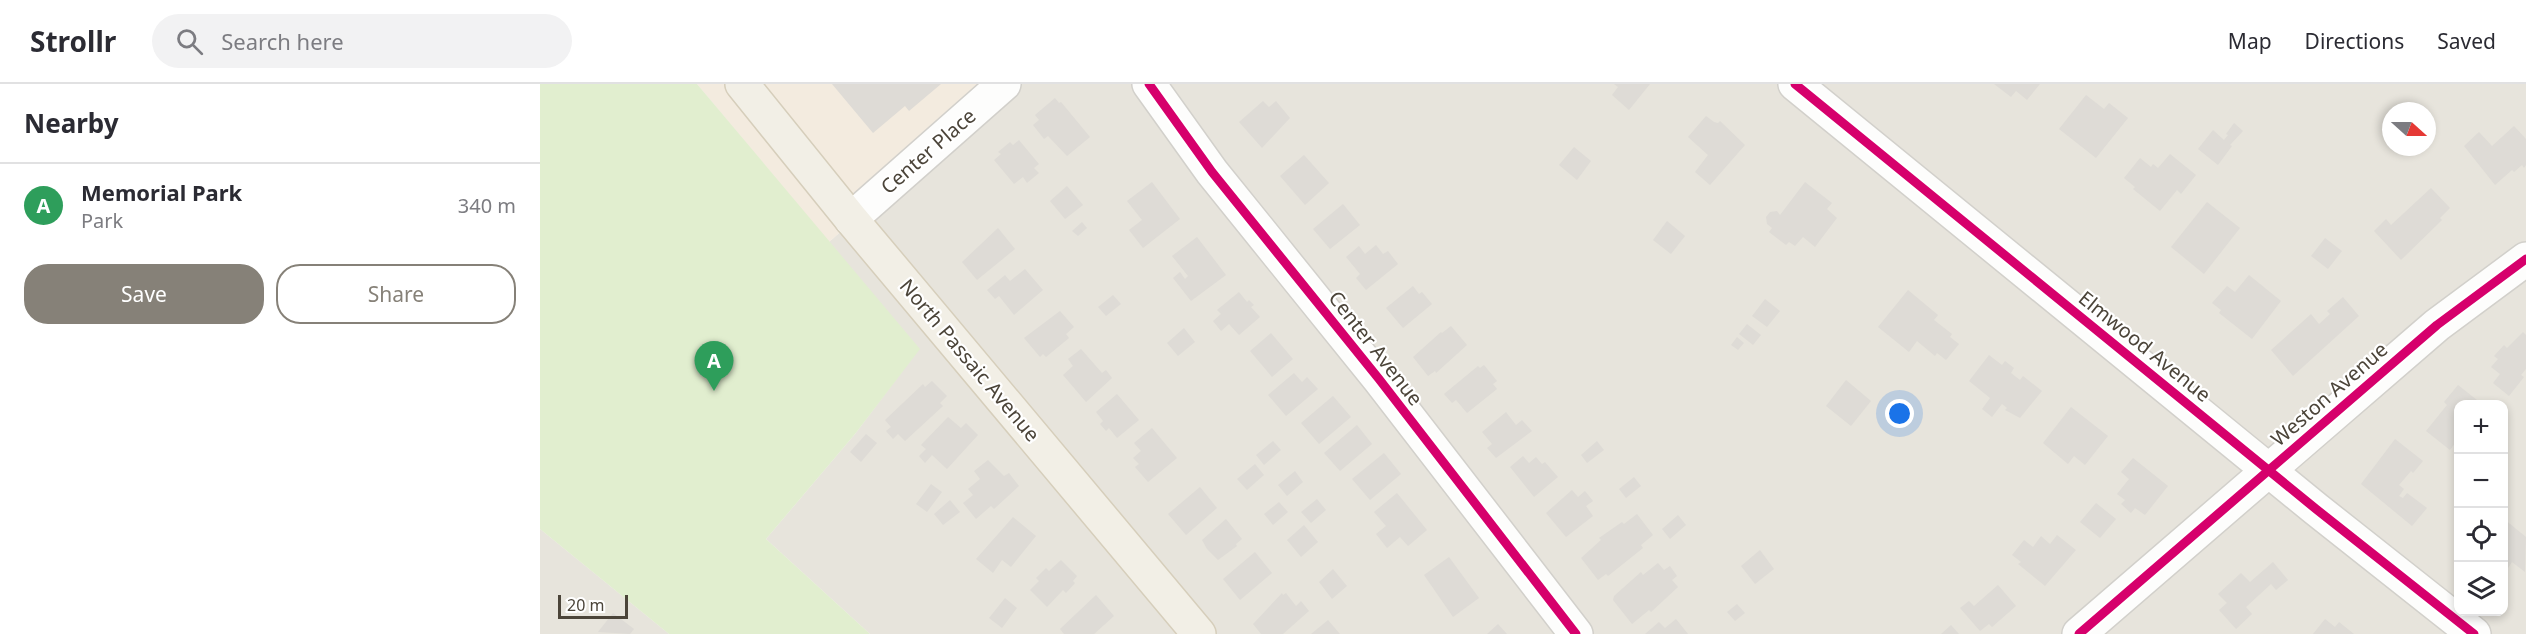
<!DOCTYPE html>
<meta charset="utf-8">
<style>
:root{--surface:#fff;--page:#f2f2f3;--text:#2b2b33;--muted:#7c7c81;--line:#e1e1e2;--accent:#868178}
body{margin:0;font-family:"Noto Sans",sans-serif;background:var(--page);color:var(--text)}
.controls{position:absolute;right:18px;bottom:18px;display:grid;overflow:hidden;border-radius:12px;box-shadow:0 3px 9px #0003}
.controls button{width:54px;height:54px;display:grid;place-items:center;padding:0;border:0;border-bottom:2px solid var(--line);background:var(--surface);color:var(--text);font:30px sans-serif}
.compass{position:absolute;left:1842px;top:18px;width:54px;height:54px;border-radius:50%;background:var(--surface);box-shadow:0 3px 9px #0003;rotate:111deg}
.scale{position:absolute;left:18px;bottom:15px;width:70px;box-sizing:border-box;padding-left:6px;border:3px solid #4b4439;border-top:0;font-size:16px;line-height:21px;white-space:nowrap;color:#4b4439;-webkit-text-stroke:4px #fff;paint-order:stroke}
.you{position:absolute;left:1360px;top:330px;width:21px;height:21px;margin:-15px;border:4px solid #fff;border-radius:50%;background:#1a73e8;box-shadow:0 0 0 9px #1a73e833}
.badge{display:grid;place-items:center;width:39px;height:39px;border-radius:50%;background:var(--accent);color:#fff;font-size:20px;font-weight:700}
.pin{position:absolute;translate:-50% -50px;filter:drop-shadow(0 2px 3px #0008)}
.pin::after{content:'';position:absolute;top:32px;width:21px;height:18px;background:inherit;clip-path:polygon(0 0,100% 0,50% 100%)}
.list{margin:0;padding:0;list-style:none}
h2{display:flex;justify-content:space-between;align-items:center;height:78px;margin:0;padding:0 24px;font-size:26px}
h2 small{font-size:20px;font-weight:400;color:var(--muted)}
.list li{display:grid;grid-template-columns:39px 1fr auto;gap:18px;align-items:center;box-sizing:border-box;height:84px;padding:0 24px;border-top:2px solid var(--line)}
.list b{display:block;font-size:22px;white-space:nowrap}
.list p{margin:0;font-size:20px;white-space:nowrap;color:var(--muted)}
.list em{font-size:20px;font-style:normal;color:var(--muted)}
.actions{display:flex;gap:12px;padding:18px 24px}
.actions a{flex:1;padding:14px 0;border:2px solid var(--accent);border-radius:24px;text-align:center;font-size:21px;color:var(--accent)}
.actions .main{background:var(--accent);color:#fff}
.icon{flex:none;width:33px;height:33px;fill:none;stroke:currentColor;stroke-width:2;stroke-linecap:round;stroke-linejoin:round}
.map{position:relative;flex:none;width:1986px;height:550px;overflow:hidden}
header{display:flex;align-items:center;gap:36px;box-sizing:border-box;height:84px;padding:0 30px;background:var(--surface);border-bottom:2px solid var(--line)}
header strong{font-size:28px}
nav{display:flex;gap:33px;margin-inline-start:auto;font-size:21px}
.search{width:420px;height:54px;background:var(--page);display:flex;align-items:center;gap:15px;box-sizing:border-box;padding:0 21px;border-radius:33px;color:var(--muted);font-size:22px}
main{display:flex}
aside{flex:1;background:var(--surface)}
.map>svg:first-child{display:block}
</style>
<header>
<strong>Strollr</strong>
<div class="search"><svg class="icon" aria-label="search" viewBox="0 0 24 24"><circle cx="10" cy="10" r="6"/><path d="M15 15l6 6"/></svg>Search here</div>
<nav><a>Map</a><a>Directions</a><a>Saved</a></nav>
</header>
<main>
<aside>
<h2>Nearby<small></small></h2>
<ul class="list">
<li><span class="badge" style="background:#2e9e5b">A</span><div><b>Memorial Park</b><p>Park</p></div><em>340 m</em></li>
</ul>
<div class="actions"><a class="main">Save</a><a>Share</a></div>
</aside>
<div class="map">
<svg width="1986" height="550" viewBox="0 0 1986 550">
<rect width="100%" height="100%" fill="#f4f2ee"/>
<g fill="#e7e4dc" fill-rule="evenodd">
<path d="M468,0H1986V550H330L226,455L315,350L379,265L289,158ZM1851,27H1887V63H1851ZM1918,320H1964V528H1918Z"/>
<path d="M0,445L129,550H0Z"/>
</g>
<path fill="#f3ebdf" d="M157,0H468L289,158Z"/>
<path fill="#e1eecf" d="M0,0H157L380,265L315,350L226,455L330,550H129L0,445Z"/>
<g fill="#dedbd6">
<path d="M292,0H401L369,27L365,22L333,49Z"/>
<path d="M1074,0H1110L1089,26L1072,11L1078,3Z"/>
<path d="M1454,0H1500L1487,16L1476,7L1471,13Z"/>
<path d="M1546,11L1564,25L1569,19L1588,34L1556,74L1519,45Z"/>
<path d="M515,14L519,19L521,18L550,53L527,72L508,52L504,55L493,41L499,36L495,31Z"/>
<path d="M723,17L729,23L736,17L750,34L722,64L699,38Z"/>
<path d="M1166,32L1174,38L1178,39L1180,37L1205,61L1170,101L1155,88L1168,71L1148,53Z"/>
<path d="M1694,39L1703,47L1690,61L1692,62L1678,81L1658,65L1673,46L1684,56L1688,51L1686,50Z"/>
<path d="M1974,42L1986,55V81L1984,84L1982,81L1974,88L1972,86L1955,101L1924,62L1939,48L1952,62Z"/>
<path d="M479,56L499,80L494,84L499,89L487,99L483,93L474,100L454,76L461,70L458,68L470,58L473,61Z"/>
<path d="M1034,63L1051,77L1037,96L1019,81Z"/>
<path d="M1630,70L1656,91L1641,110L1637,106L1620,127L1593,105L1595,103L1584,94L1600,74L1611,83L1613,80L1618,84Z"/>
<path d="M764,71L789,99L765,121L740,92Z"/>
<path d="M612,98L640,135L603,164L589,146L602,136L587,117Z"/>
<path d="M1265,98L1292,119L1287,125L1297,134L1275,163L1263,153L1255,162L1249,158L1246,161L1229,148L1232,144L1227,140L1226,133L1230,128L1237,127L1240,131Z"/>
<path d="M527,102L543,121L525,135L510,117Z"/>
<path d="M1891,104L1910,124L1900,134L1902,136L1861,176L1834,147L1846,135L1851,141Z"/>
<path d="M1667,118L1700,144L1664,190L1631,163Z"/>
<path d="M803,120L820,141L790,165L773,145Z"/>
<path d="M1127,137L1145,152L1131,170L1113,156Z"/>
<path d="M542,138L547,144L538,152L532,147Z"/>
<path d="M458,144L475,165L437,196L422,178Z"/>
<path d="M657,153L686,191L651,217L633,194L640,188L645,195L648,192L632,172Z"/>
<path d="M1785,154L1802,167L1788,185L1771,172Z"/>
<path d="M836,161L843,170L848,167L858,180L826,206L816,194L820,190L806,173L819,162L825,170Z"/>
<path d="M485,185L503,206L474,231L459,212L455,215L447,206L465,191L470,197Z"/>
<path d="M1709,191L1741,217L1712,255L1679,229L1681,226L1672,219L1687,202L1695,208Z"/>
<path d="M873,202L879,210L882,208L892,220L863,244L846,224Z"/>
<path d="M1368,206L1398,231L1394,236L1412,250L1410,253L1419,260L1406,276L1397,269L1395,272L1377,257L1369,268L1338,243Z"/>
<path d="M699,208L707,218L709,216L714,221L711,223L720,233L699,251L689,240L681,247L673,237L681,230L677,226Z"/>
<path d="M573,211L581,220L566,232L558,223Z"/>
<path d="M1803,213L1819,232L1753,292L1731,266L1771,230L1779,240L1790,230L1787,227Z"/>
<path d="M1225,215L1240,227L1227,243L1212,232Z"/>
<path d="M520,227L534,243L526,250L529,254L506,273L503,270L500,273L484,254Z"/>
<path d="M1207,240L1221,251L1213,261L1199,250Z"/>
<path d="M911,242L927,261L896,289L895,287L888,292L873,273L901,248L902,249Z"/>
<path d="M644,244L655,258L638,272L627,259Z"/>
<path d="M1983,248L1986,251V285L1981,291L1984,293L1969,312L1953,299L1960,290L1951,283L1958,275L1954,272L1964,261L1967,264Z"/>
<path d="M731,249L753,275L732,293L710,267Z"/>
<path d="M1197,253L1204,259L1198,266L1191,261Z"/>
<path d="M541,265L562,289L566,286L572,294L546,318L523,291L533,282L528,275Z"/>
<path d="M1449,271L1462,281L1465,277L1474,284L1471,289L1480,296L1483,292L1502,307L1480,334L1465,326L1467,324L1462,320L1452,333L1442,325L1450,314L1429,297Z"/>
<path d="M944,281L957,297L953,300L957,305L927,329L916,316L912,319L904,310L938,282L940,284Z"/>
<path d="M754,289L762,298L767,293L778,305L746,332L728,311Z"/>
<path d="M1306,296L1331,317L1311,342L1286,322Z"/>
<path d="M392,297L407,312L400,319L403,322L365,357L358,350L353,355L346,347L351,343L345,336L383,300L385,303Z"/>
<path d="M1918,301L1942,320H1918V355L1910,366L1886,347L1907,321L1904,318Z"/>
<path d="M577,310L599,336L577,354L569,344L566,347L560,340L563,337L556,328Z"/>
<path d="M793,312L811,333L779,360L761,339Z"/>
<path d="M1531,323L1568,352L1545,381L1534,372L1528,380L1503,359Z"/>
<path d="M966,328L976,341L982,336L992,347L956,374L947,364L952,360L942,348Z"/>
<path d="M408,333L421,344L426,339L438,351L407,385L392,371L385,379L379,372L386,365L381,361Z"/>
<path d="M817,341L832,360L800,387L784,369Z"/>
<path d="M612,344L637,374L608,398L595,383L599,380L593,374L601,367L594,359Z"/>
<path d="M326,350L337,359L321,378L310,368Z"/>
<path d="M1855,355L1883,377L1873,389L1871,387L1859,401L1864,405L1859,412L1863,414L1867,409L1887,424L1872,442L1821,400Z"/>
<path d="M733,357L741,366L724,381L716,371Z"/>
<path d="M1057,357L1064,366L1047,379L1041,371Z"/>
<path d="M844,369L861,390L830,416L812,395Z"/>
<path d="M983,372L989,379L996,373L1002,380L1005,378L1018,393L994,413L970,383Z"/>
<path d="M1593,374L1628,402L1605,431L1595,424L1591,429L1581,420L1585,416L1577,410L1589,395L1581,388Z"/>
<path d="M448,376L464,392L469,389L479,402L454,425L451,422L436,435L423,419L433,411L428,405L440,395L434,387Z"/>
<path d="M715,380L724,391L707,406L697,395Z"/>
<path d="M755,387L763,398L747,412L738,401Z"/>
<path d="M1094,393L1101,402L1086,414L1079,405Z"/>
<path d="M391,400L402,408L387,428L376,420Z"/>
<path d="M660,403L677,424L646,451L628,430Z"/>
<path d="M1032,406L1038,413L1045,407L1053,417L1046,422L1053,432L1026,453L1006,429Z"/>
<path d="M857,409L887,446L868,462L860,453L847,464L836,450L846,442L834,428Z"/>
<path d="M777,415L786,426L771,439L761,428Z"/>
<path d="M410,416L420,428L403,441L394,430Z"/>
<path d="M739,418L748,428L733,441L724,430Z"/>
<path d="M1556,419L1576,435L1560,454L1540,438Z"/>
<path d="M1097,430L1113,451L1101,461L1103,464L1068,492L1066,490L1058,496L1041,474L1061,456L1059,454L1082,438L1084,440Z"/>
<path d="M1138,431L1146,441L1130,455L1122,445Z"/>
<path d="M473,433L496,452L471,483L462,476L453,489L436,475Z"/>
<path d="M686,435L702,455L696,460L697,462L678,476L667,465L662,456Z"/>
<path d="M1964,435L1986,453L1985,488L1972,478L1968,484L1964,481Z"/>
<path d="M764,441L778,458L761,473L747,456Z"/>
<path d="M1517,451L1536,466L1505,502L1478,480L1481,478L1472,471L1484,456L1493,463L1501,452L1510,460Z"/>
<path d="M1220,466L1234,485L1215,500L1201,482Z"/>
<path d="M715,468L732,489L700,516L683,495Z"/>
<path d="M909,473L939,514L913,533L884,491Z"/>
<path d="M521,476L537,492L533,497L535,499L526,509L523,506L507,523L490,506L499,497L496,494L506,484L509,487Z"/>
<path d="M1733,478L1748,496L1736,506L1731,500L1706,523L1712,530L1696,545L1679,526L1687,519L1678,510L1701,489L1710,498Z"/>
<path d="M1118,479L1124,486L1130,482L1137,492L1132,496L1138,503L1111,528L1109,526L1092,540L1073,516L1074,512L1101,488L1103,491Z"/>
<path d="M793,485L807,502L792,515L779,498Z"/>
<path d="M1458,501L1476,522L1452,543L1449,540L1440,547L1420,524L1429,517L1434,522Z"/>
<path d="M742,509L743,511L746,509L756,522L761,517L769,527L743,550H721L713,540Z"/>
<path d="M556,511L574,532L554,550H524L520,545Z"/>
<path d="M465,514L477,524L462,544L449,534Z"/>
<path d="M1197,520L1205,529L1195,537L1187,528Z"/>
<path d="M73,529L94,545L90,550L58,548Z"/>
<path d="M1136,535L1148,550H1105L1119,538L1125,544Z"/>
<path d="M1785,535L1795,543L1799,538L1814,550H1773Z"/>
<path d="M788,536L800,550H771Z"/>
<path d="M958,540L967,550H947Z"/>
<path d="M1411,541L1419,550H1401Z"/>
</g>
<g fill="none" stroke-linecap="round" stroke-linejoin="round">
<g stroke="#d2d0cb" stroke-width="36">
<g id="minor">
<path d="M609,0L672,88L839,295L1036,550"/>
<path d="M1255,0L1776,425L1934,550"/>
<path d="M311,135L464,0"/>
<path d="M1539,550L1897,241L1986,175"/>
</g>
</g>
<g stroke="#d6cebb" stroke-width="36">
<path id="major" d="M202,0L311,135L659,550"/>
</g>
<use href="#minor" stroke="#fdfdfc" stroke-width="33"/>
<use href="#major" stroke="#f2efe6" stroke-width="33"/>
<g stroke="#fff" stroke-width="13">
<g id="cycleway">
<path d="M609,0L672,88L839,295L1036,550"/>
<path d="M1255,0L1776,425L1934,550"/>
<path d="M1539,550L1897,241L1986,175"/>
</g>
</g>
<use href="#cycleway" stroke="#d6006c" stroke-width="9"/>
</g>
<g text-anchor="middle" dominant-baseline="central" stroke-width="4.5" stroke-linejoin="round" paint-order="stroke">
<g font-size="20" fill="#4b4439" stroke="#fff">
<text transform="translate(388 67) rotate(-41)">Center Place</text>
<text transform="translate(1605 262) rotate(39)">Elmwood Avenue</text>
<text transform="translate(836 264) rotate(52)">Center Avenue</text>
<text transform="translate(430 276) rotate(50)">North Passaic Avenue</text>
<text transform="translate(1789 310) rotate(-41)">Weston Avenue</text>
</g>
</g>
</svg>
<div class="controls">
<button>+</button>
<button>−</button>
<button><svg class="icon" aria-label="locate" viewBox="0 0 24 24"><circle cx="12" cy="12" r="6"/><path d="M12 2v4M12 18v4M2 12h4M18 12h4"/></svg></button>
<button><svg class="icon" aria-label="layers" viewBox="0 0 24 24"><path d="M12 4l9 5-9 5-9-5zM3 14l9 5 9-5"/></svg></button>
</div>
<svg class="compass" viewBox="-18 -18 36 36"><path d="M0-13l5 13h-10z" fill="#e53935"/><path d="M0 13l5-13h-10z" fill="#7c7c81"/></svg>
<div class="scale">20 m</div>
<div class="you"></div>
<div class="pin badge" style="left:174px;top:307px;background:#2e9e5b">A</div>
</div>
</main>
